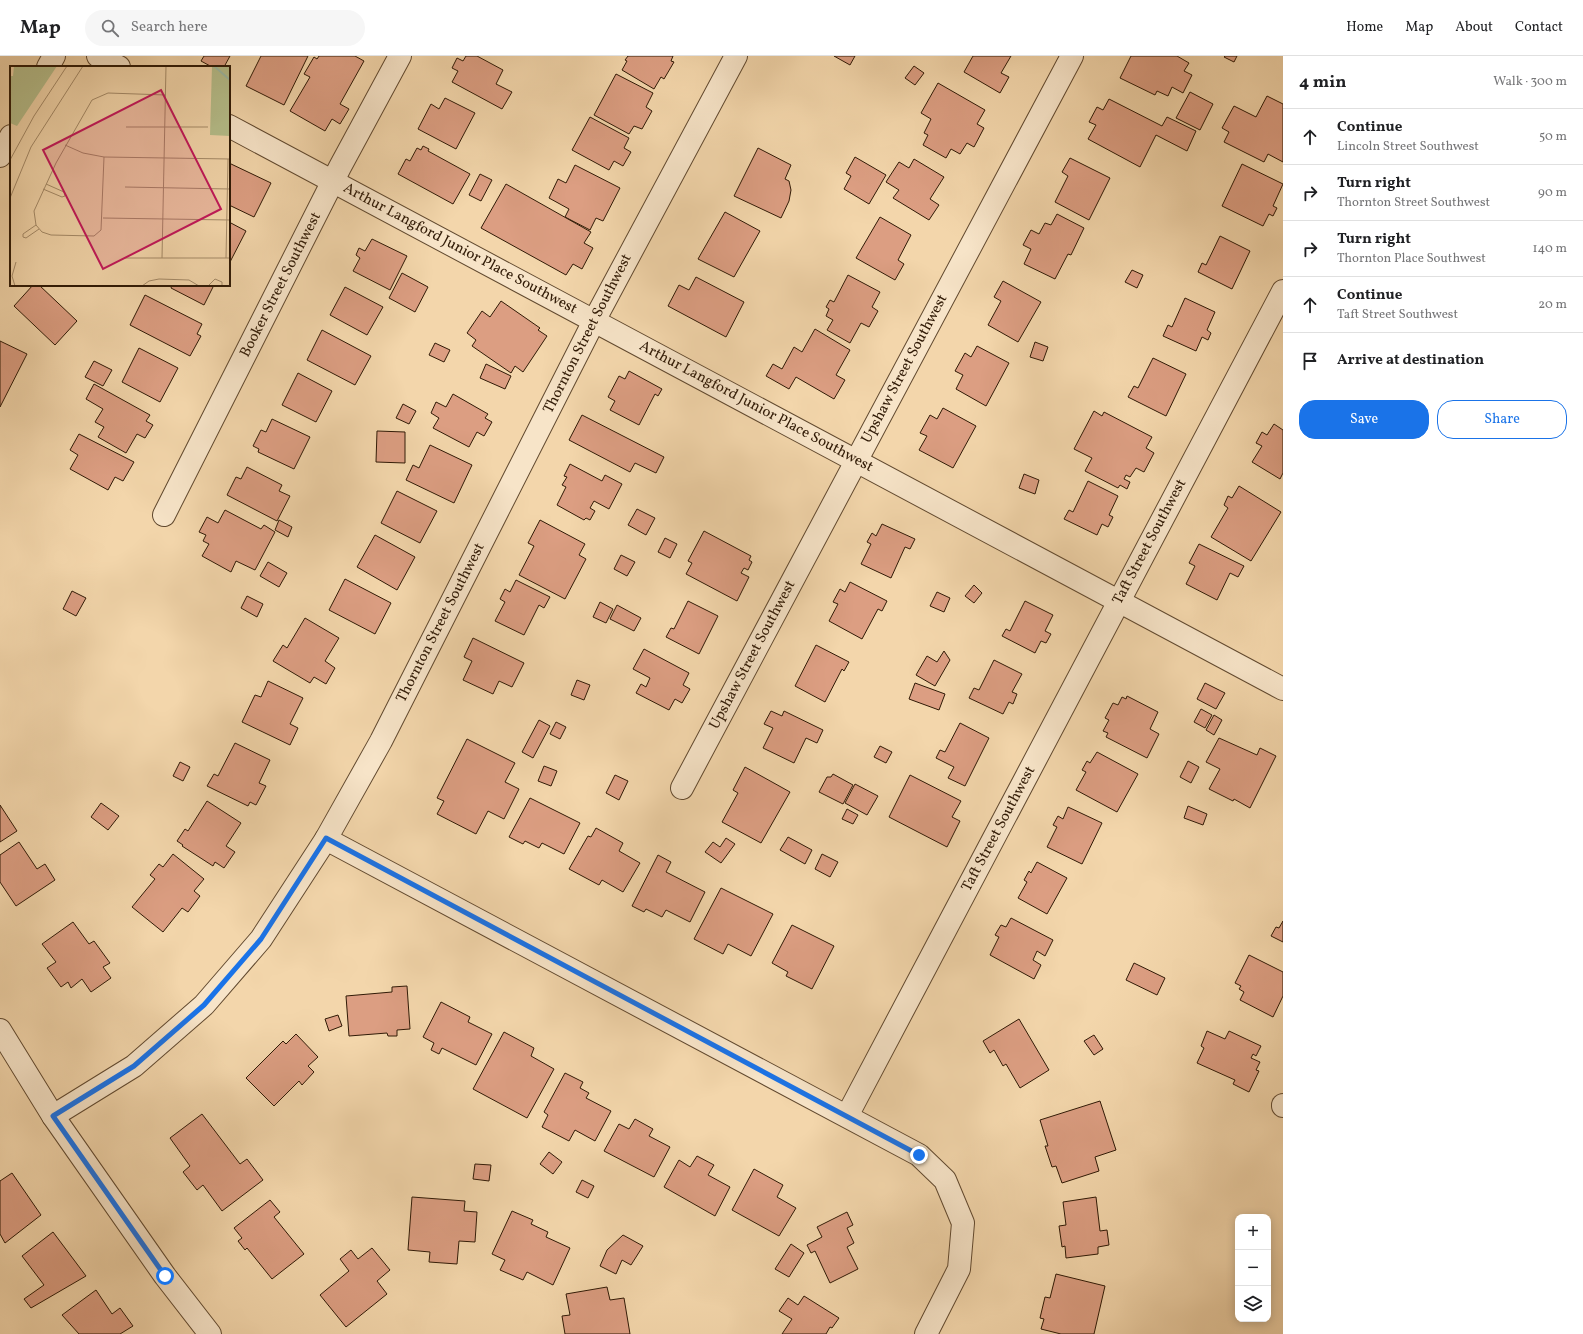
<!DOCTYPE html>
<meta charset="utf-8">
<style>
:root{--surface:#fff;--page:#f6f6f6;--text:#202124;--muted:#757577;--line:#e0e0e0;--accent:#1a73e8}
body{margin:0;font-family:Vollkorn,serif;background:var(--page);color:var(--text)}
.controls{position:absolute;right:12px;bottom:12px;display:grid;overflow:hidden;border-radius:8px;box-shadow:0 2px 10px #0003}
.controls button{width:36px;height:36px;display:grid;place-items:center;padding:0;border:0;border-bottom:1px solid var(--line);background:var(--surface);color:var(--text);font:20px sans-serif}
.stop{position:absolute;width:12px;height:12px;margin:-9px;border:3px solid #1a73e8;border-radius:50%;background:#fff}
.stop.end{background:#1a73e8;border-color:#fff;box-shadow:0 1px 4px #0008}
.list{margin:0;padding:0;list-style:none}
h2{display:flex;justify-content:space-between;align-items:center;height:52px;margin:0;padding:0 16px;font-size:17px}
h2 small{font-size:13px;font-weight:400;color:var(--muted)}
.list li{display:grid;grid-template-columns:26px 1fr auto;gap:12px;align-items:center;box-sizing:border-box;height:56px;padding:0 16px;border-top:1px solid var(--line)}
.list b{display:block;font-size:15px;white-space:nowrap}
.list p{margin:0;font-size:13px;white-space:nowrap;color:var(--muted)}
.list em{font-size:13px;font-style:normal;color:var(--muted)}
.actions{display:flex;gap:8px;padding:12px 16px}
.actions a{flex:1;padding:9px 0;border:1px solid var(--accent);border-radius:16px;text-align:center;font-size:14px;color:var(--accent)}
.actions .main{background:var(--accent);color:#fff}
.icon{flex:none;width:22px;height:22px;fill:none;stroke:currentColor;stroke-width:2;stroke-linecap:round;stroke-linejoin:round}
.map{position:relative;flex:none;width:1283px;height:1278px;overflow:hidden}
header{display:flex;align-items:center;gap:24px;box-sizing:border-box;height:56px;padding:0 20px;background:var(--surface);border-bottom:1px solid var(--line)}
header strong{font-size:19px}
nav{display:flex;gap:22px;margin-inline-start:auto;font-size:14px}
.search{width:280px;height:36px;background:var(--page);display:flex;align-items:center;gap:10px;box-sizing:border-box;padding:0 14px;border-radius:22px;color:var(--muted);font-size:15px}
main{display:flex}
aside{flex:1;background:var(--surface)}
.map>svg:first-child{display:block}
</style>
<header>
<strong>Map</strong>
<div class="search"><svg class="icon" aria-label="search" viewBox="0 0 24 24"><circle cx="10" cy="10" r="6"/><path d="M15 15l6 6"/></svg>Search here</div>
<nav><a>Home</a><a>Map</a><a>About</a><a>Contact</a></nav>
</header>
<main>
<div class="map">
<svg width="1283" height="1278" viewBox="0 0 1283 1278">
<rect width="100%" height="100%" fill="#f3d6ab"/>
<filter id="stains"><feTurbulence type="fractalNoise" baseFrequency=".005" numOctaves="4"/><feColorMatrix values="0 0 0 0 .2 0 0 0 0 .09 0 0 0 0 .02 0 0 0 .5 -.17"/></filter>
<radialGradient id="worn" r=".72"><stop offset=".6" stop-color="#630" stop-opacity="0"/><stop offset="1" stop-color="#630" stop-opacity=".3"/></radialGradient>
<g fill="#dc9e82" stroke="#301a06">
<path d="M204,0H230L224,11H212L201,5Z"/>
<path d="M261,0H308L284,49L246,30Z"/>
<path d="M319,0H355L364,5L340,48L349,53L340,68L332,63L325,75L290,55L310,21L304,18L314,1L317,3Z"/>
<path d="M466,0H477L503,14L496,28L512,36L502,53L452,26L458,15L452,12L457,2L463,5Z"/>
<path d="M628,0H673L671,5L674,6L664,23L661,21L654,33L622,14L627,5L625,4Z"/>
<path d="M834,0H855L850,9Z"/>
<path d="M973,0H1011L1001,17L1009,21L1000,37L964,16Z"/>
<path d="M1131,0H1177L1189,7L1184,15L1192,19L1183,37L1172,31L1168,40L1157,35L1155,39L1120,22Z"/>
<path d="M1225,0H1237L1234,6L1224,1Z"/>
<path d="M914,10L924,17L915,29L905,22Z"/>
<path d="M616,18L653,37L646,51L652,55L642,73L634,70L629,78L594,59Z"/>
<path d="M938,27L985,54L977,68L984,72L974,91L967,87L960,98L951,93L946,102L923,89L928,79L924,77L931,63L921,57Z"/>
<path d="M1190,36L1213,48L1200,74L1176,62Z"/>
<path d="M1267,40L1283,48V106L1268,98L1264,106L1224,86L1229,76L1222,72L1234,50L1256,61Z"/>
<path d="M445,42L475,57L456,93L418,73L431,48L439,53Z"/>
<path d="M1109,43L1162,70L1167,61L1196,75L1187,95L1156,79L1140,111L1088,83L1096,69L1089,66L1097,51L1103,54Z"/>
<path d="M590,61L629,82L624,92L631,96L623,110L614,105L609,114L572,94Z"/>
<path d="M423,90L429,93L428,95L470,118L453,148L398,118L406,103L410,105L417,92L421,94Z"/>
<path d="M758,92L791,109L785,123L789,125L791,134L789,145L781,162L734,140Z"/>
<path d="M855,101L886,119L869,148L844,133L851,120L846,117Z"/>
<path d="M1070,102L1110,122L1089,164L1055,146L1068,120L1062,116Z"/>
<path d="M914,103L944,121L930,143L939,149L929,164L893,142L899,134L886,126L899,106L909,112Z"/>
<path d="M229,107L271,127L254,161L229,149Z"/>
<path d="M1242,108L1283,128L1273,150L1277,152L1273,160L1269,158L1263,170L1222,150Z"/>
<path d="M575,109L620,132L603,165L596,162L590,174L565,161L569,153L549,142L558,123L566,127Z"/>
<path d="M480,118L492,124L481,145L469,139Z"/>
<path d="M506,128L591,176L584,187L593,192L582,213L573,208L566,219L481,172Z"/>
<path d="M725,156L760,175L734,221L698,203Z"/>
<path d="M1057,158L1084,172L1071,199L1068,198L1055,223L1024,208L1031,193L1023,189L1031,174L1039,178L1045,167L1051,169Z"/>
<path d="M880,161L911,179L898,204L904,208L895,224L856,202Z"/>
<path d="M229,166L246,175L230,206L229,205Z"/>
<path d="M1220,180L1250,195L1232,233L1198,216L1202,207L1206,209Z"/>
<path d="M372,183L407,200L390,234L353,215L360,202L356,199L359,192L365,195Z"/>
<path d="M1132,214L1143,219L1137,232L1125,226Z"/>
<path d="M402,217L428,231L415,256L389,242Z"/>
<path d="M848,219L880,236L872,251L878,255L869,271L861,267L850,287L827,274L833,264L826,260L829,253L826,251L830,244L834,246Z"/>
<path d="M696,221L744,246L726,281L668,250L679,229L689,234Z"/>
<path d="M1003,225L1041,246L1018,286L988,269L1001,245L994,241Z"/>
<path d="M33,229H39L77,265L55,289L14,250Z"/>
<path d="M172,229H214L204,249L171,232Z"/>
<path d="M345,231L383,251L367,279L330,259Z"/>
<path d="M145,239L202,268L197,278L201,280L190,300L130,269Z"/>
<path d="M1185,242L1215,256L1207,274L1211,277L1208,284L1202,281L1196,295L1163,280L1168,269L1172,271Z"/>
<path d="M501,245L540,272L538,274L547,280L523,316L515,310L511,317L472,290L476,284L467,277L482,255L490,261Z"/>
<path d="M815,273L850,294L836,319L845,324L834,343L796,321L789,333L766,320L773,308L782,313L794,291L802,296Z"/>
<path d="M322,274L371,300L355,329L307,304Z"/>
<path d="M0,285L27,298L0,351Z"/>
<path d="M1035,286L1048,291L1043,305L1030,301Z"/>
<path d="M435,287L450,294L444,306L429,299Z"/>
<path d="M977,290L1009,307L986,350L956,333L963,319L955,315L965,297L971,301Z"/>
<path d="M139,292L178,312L160,346L122,326Z"/>
<path d="M1153,302L1186,318L1166,360L1128,341L1134,330L1138,332Z"/>
<path d="M94,305L112,314L103,330L85,321Z"/>
<path d="M486,308L511,320L505,333L480,322Z"/>
<path d="M629,315L662,333L658,340L655,338L639,369L610,354L615,345L608,341L619,320L625,323Z"/>
<path d="M298,317L332,335L316,366L282,349Z"/>
<path d="M94,328L150,359L146,365L153,369L145,382L137,378L126,397L98,381L104,371L95,366L103,353L86,343Z"/>
<path d="M453,338L488,358L485,362L492,366L484,380L477,376L469,391L433,372L439,362L431,357L436,346L446,351Z"/>
<path d="M403,348L416,355L409,368L396,362Z"/>
<path d="M943,352L976,370L953,412L919,394L927,380L920,377L930,359L937,363Z"/>
<path d="M1094,355L1102,360L1104,356L1152,381L1146,392L1154,397L1144,416L1136,412L1130,421L1126,419L1124,423L1130,426L1127,433L1120,429L1118,432L1085,415L1092,402L1074,393Z"/>
<path d="M582,359L664,401L656,417L635,407L630,416L569,384Z"/>
<path d="M272,363L310,381L294,413L258,396L259,393L253,390L261,374L266,376Z"/>
<path d="M1274,368L1283,374V417L1280,423L1252,406L1262,390L1256,387L1262,376L1267,379Z"/>
<path d="M377,375L405,376V407L376,406Z"/>
<path d="M79,378L134,406L123,425L115,421L108,434L70,413L78,399L70,394Z"/>
<path d="M430,389L472,409L454,447L406,424L413,409L419,412Z"/>
<path d="M570,408L602,425L605,419L622,428L609,453L594,445L590,452L595,455L590,464L586,462L584,464L557,449L566,431L562,429L567,421L564,420Z"/>
<path d="M247,411L282,429L279,435L290,440L277,465L227,439L236,421L241,423Z"/>
<path d="M1024,418L1039,424L1035,438L1019,432Z"/>
<path d="M1088,425L1118,440L1109,459L1113,461L1108,471L1102,468L1097,479L1064,463L1069,454L1073,456Z"/>
<path d="M1239,430L1281,456L1251,505L1211,481L1228,452L1224,449L1228,440L1232,442Z"/>
<path d="M397,435L437,455L420,487L381,467Z"/>
<path d="M637,453L655,462L646,479L628,469Z"/>
<path d="M225,454L261,473L264,469L275,476L255,514L236,505L231,516L202,500L209,488L203,485L206,479L199,476L207,461L218,467Z"/>
<path d="M279,464L292,471L288,481L275,474Z"/>
<path d="M540,464L585,488L579,499L586,503L565,543L519,519L534,490L528,487Z"/>
<path d="M882,468L915,483L910,493L905,491L891,522L861,508L871,488L867,486L872,477L876,480Z"/>
<path d="M704,475L751,500L749,504L752,506L748,514L744,512L741,517L749,521L737,545L686,518L692,507L688,505Z"/>
<path d="M375,479L415,501L397,534L357,511Z"/>
<path d="M665,482L677,488L670,502L658,496Z"/>
<path d="M1199,488L1244,510L1238,521L1230,517L1217,544L1186,528L1195,510L1189,507Z"/>
<path d="M621,499L635,506L627,520L614,513Z"/>
<path d="M268,506L287,517L279,531L260,520Z"/>
<path d="M345,523L391,547L375,578L329,554Z"/>
<path d="M516,524L550,541L544,552L539,549L524,579L495,565L505,546L500,543L505,533L510,536Z"/>
<path d="M850,526L887,545L882,555L878,553L862,583L829,565L838,548L833,546L840,533L845,536Z"/>
<path d="M974,529L982,537L974,547L965,540Z"/>
<path d="M72,535L86,542L76,560L63,553Z"/>
<path d="M937,536L950,542L944,556L930,550Z"/>
<path d="M247,540L263,548L257,561L241,552Z"/>
<path d="M688,545L718,560L699,598L666,581L671,572L674,573Z"/>
<path d="M1025,545L1053,559L1045,575L1051,578L1046,587L1041,585L1035,597L1002,580L1006,573L1010,575Z"/>
<path d="M600,546L613,553L606,567L593,561Z"/>
<path d="M617,549L641,562L634,575L610,563Z"/>
<path d="M305,562L339,582L325,605L335,612L326,628L314,621L310,627L273,605L283,589L287,592Z"/>
<path d="M473,582L524,607L512,631L499,625L493,638L463,624L472,605L464,601Z"/>
<path d="M816,589L849,606L844,615L842,613L825,646L795,630Z"/>
<path d="M644,593L689,617L683,629L690,633L682,647L675,643L669,654L636,637L641,628L646,631L650,622L633,613Z"/>
<path d="M944,595L950,604L935,630L916,619L927,600L937,606Z"/>
<path d="M994,604L1022,618L1012,636L1017,638L1013,648L1009,646L1003,658L969,642L974,632L979,634Z"/>
<path d="M577,624L590,629L584,644L571,639Z"/>
<path d="M268,625L303,642L290,668L298,672L290,689L242,666L255,639L261,641Z"/>
<path d="M915,627L945,638L939,654L909,643Z"/>
<path d="M1205,627L1225,637L1216,653L1197,643Z"/>
<path d="M1127,640L1158,656L1150,673L1159,678L1147,702L1106,681L1108,677L1103,675L1109,664L1105,662L1113,647L1118,649L1122,641L1126,643Z"/>
<path d="M1201,653L1212,659L1205,672L1194,666Z"/>
<path d="M771,655L782,660L784,655L823,674L817,687L806,682L794,707L763,692L773,672L764,668Z"/>
<path d="M1214,659L1222,664L1214,679L1206,674Z"/>
<path d="M539,664L550,670L533,702L522,696Z"/>
<path d="M556,666L566,671L560,683L550,678Z"/>
<path d="M960,667L989,682L965,730L948,722L954,711L936,702L940,694L945,696Z"/>
<path d="M1219,682L1257,699L1260,692L1276,700L1250,752L1234,743L1233,745L1209,733L1220,713L1206,706Z"/>
<path d="M467,683L515,707L505,726L519,733L504,763L488,755L476,778L437,758L444,745L437,742Z"/>
<path d="M235,687L270,704L259,727L266,730L256,749L250,746L248,750L207,730L214,718L218,720Z"/>
<path d="M880,690L892,696L886,707L874,701Z"/>
<path d="M1097,696L1138,718L1117,756L1076,734L1086,716L1082,714L1087,705L1090,707Z"/>
<path d="M1188,705L1199,711L1191,727L1180,721Z"/>
<path d="M180,706L190,711L183,725L173,720Z"/>
<path d="M544,710L557,715L551,730L538,725Z"/>
<path d="M745,711L790,736L761,787L722,766L738,737L733,734Z"/>
<path d="M833,718L853,729L843,748L819,736L827,721H831Z"/>
<path d="M615,719L628,725L619,744L606,737Z"/>
<path d="M910,719L961,745L952,761L960,765L947,791L889,761Z"/>
<path d="M855,728L878,740L867,759L845,747Z"/>
<path d="M530,742L580,767L564,798L542,787L539,792L525,785L523,788L509,781Z"/>
<path d="M207,745L241,767L226,790L235,796L224,812L215,806L213,810L182,790L183,789L177,785L185,773L188,775Z"/>
<path d="M101,747L119,760L108,774L91,761Z"/>
<path d="M0,749L17,775L0,786Z"/>
<path d="M1188,750L1207,758L1203,769L1184,762Z"/>
<path d="M1068,751L1102,767L1082,808L1047,791L1057,771L1053,769L1058,760L1063,763Z"/>
<path d="M847,753L858,759L853,768L842,763Z"/>
<path d="M596,772L623,787L619,795L640,807L623,836L602,824L599,829L569,813L588,780L591,781Z"/>
<path d="M788,781L812,794L805,808L780,794Z"/>
<path d="M726,782L735,788L721,807L705,796L713,786L720,791Z"/>
<path d="M19,786L37,813L45,808L55,824L16,850L0,826V799Z"/>
<path d="M173,798L204,823L194,835L200,840L188,856L182,852L163,876L132,851L155,823L150,819L159,808L163,811Z"/>
<path d="M822,798L838,806L830,821L815,813Z"/>
<path d="M658,799L671,806L666,816L705,836L690,866L666,854L662,861L646,853L644,856L632,850Z"/>
<path d="M1037,806L1067,822L1047,858L1018,842L1027,826L1024,824L1029,815L1031,817Z"/>
<path d="M721,832L773,858L751,900L728,888L723,898L694,883Z"/>
<path d="M1011,862L1053,884L1045,900L1037,895L1033,904L1041,909L1034,923L990,899L999,881L995,879L1001,869L1006,871Z"/>
<path d="M1283,865V886L1271,880L1276,871L1279,872Z"/>
<path d="M73,866L89,888L94,885L110,907L103,911L111,922L91,936L82,923L71,932L68,926L61,931L47,912L56,906L42,888Z"/>
<path d="M792,869L834,890L812,933L786,920L788,916L772,907Z"/>
<path d="M1249,899L1283,916V940L1273,961L1240,944L1244,936L1239,933L1241,930L1235,927Z"/>
<path d="M1134,907L1165,922L1157,939L1126,924Z"/>
<path d="M407,930L410,973L397,974V980H388L387,977L349,980L346,940L392,936V931Z"/>
<path d="M441,946L470,961L468,966L492,978L476,1009L442,992L439,998L431,994L434,987L423,981Z"/>
<path d="M338,959L342,970L329,975L325,963Z"/>
<path d="M1019,963L1049,1014L1020,1032L1006,1008L1003,1010L994,994L990,997L983,985Z"/>
<path d="M1207,975L1225,983L1229,975L1261,990L1256,1000L1253,998L1251,1002L1260,1006L1256,1014L1259,1015L1249,1036L1233,1028L1235,1024L1197,1007L1204,992L1201,990Z"/>
<path d="M504,976L534,992L531,1000L554,1013L527,1062L473,1033Z"/>
<path d="M296,978L318,1001L308,1010L314,1016L302,1029L299,1025L274,1050L246,1022L283,985L286,988Z"/>
<path d="M1094,979L1103,993L1094,999L1084,985Z"/>
<path d="M565,1017L583,1026L580,1032L589,1037L586,1042L611,1055L595,1085L575,1074L569,1085L542,1071L548,1059L544,1056Z"/>
<path d="M1100,1045L1116,1094L1095,1101L1099,1115L1062,1127L1056,1110L1052,1111L1045,1090H1048L1040,1064Z"/>
<path d="M202,1058L240,1108L247,1103L263,1124L222,1155L203,1129L197,1134L183,1116L190,1110L170,1082Z"/>
<path d="M635,1063L653,1073L649,1080L670,1091L654,1121L604,1095L619,1068L629,1073Z"/>
<path d="M549,1096L562,1106L553,1118L540,1108Z"/>
<path d="M697,1100L714,1109L708,1119L730,1131L715,1160L664,1131L679,1104L690,1111Z"/>
<path d="M475,1108L491,1109L489,1125L473,1123Z"/>
<path d="M754,1113L783,1129L777,1141L796,1152L779,1180L732,1154Z"/>
<path d="M12,1117L41,1159L5,1187L0,1178V1125Z"/>
<path d="M582,1124L594,1130L588,1142L576,1136Z"/>
<path d="M412,1141L465,1145L464,1155L477,1156L475,1186L459,1185L457,1208L429,1206L430,1196L408,1194Z"/>
<path d="M1096,1141L1100,1175L1107,1174L1109,1189L1098,1191V1198L1066,1202L1065,1190L1062,1191L1059,1170L1066,1169L1063,1146Z"/>
<path d="M270,1144L280,1156L274,1161L304,1198L272,1223L247,1192L245,1194L238,1185L242,1182L234,1172Z"/>
<path d="M512,1155L533,1164L531,1168L548,1176L546,1181L570,1192L553,1229L527,1216L523,1224L500,1214L505,1204L492,1198Z"/>
<path d="M847,1156L853,1169L847,1172L854,1187L847,1191L858,1213L830,1227L815,1195L811,1197L807,1189L822,1181L817,1171Z"/>
<path d="M53,1176L86,1220L31,1252L24,1243L44,1229L22,1200Z"/>
<path d="M623,1179L643,1190L631,1209L622,1204L616,1218L600,1210L607,1194Z"/>
<path d="M791,1188L804,1197L789,1221L775,1213Z"/>
<path d="M372,1192L390,1214L377,1225L387,1238L346,1271L320,1239L349,1215L340,1203L351,1194L358,1203Z"/>
<path d="M1056,1218L1105,1230L1094,1278H1061L1041,1273L1044,1263L1040,1262L1045,1241L1050,1242Z"/>
<path d="M607,1231L610,1244L624,1242L630,1278H565L562,1260L570,1259L566,1238Z"/>
<path d="M96,1234L112,1258L120,1252L133,1270L120,1278H79L62,1259Z"/>
<path d="M804,1240L839,1262L832,1272L830,1271L826,1278H782L792,1263L779,1255L788,1242L798,1249Z"/>
</g>
<g fill="none" stroke-linecap="round" stroke-linejoin="round">
<g stroke="#61492f" stroke-width="24">
<g id="minor">
<path d="M98,0L119,11"/>
<path d="M48,11L54,0"/>
<path d="M229,70L1283,633"/>
<path d="M0,100L11,80"/>
<path d="M164,459L340,111L400,0"/>
<path d="M682,732L1072,0"/>
<path d="M326,783L919,1099L945,1124L963,1167L959,1213L926,1278"/>
<path d="M0,974L53,1060L165,1220L210,1278"/>
<path d="M1283,1050V1049"/>
<path d="M53,1060L134,1010L204,949L261,883L326,783L381,685L594,265L736,0"/>
<path d="M847,1060L1283,235"/>
</g>
</g>
<use href="#minor" stroke="#f7e4c8" stroke-width="22"/>
</g>
<g fill="none" stroke-linecap="round" stroke-linejoin="round">
<path stroke="#1a73e8" stroke-width="5" d="M165,1220L53,1060L134,1010L204,949L261,883L326,782L919,1099"/>
</g>
<g text-anchor="middle" dominant-baseline="central" stroke-width="4" stroke-linejoin="round" paint-order="stroke">
<g font-size="15" fill="#301a06" stroke="#f7e4c8">
<text transform="translate(460 193) rotate(28)">Arthur Langford Junior Place Southwest</text>
<text transform="translate(281 229) rotate(-63)">Booker Street Southwest</text>
<text transform="translate(588 278) rotate(-63)">Thornton Street Southwest</text>
<text transform="translate(905 313) rotate(-62)">Upshaw Street Southwest</text>
<text transform="translate(756 351) rotate(28)">Arthur Langford Junior Place Southwest</text>
<text transform="translate(1150 486) rotate(-62)">Taft Street Southwest</text>
<text transform="translate(441 567) rotate(-63)">Thornton Street Southwest</text>
<text transform="translate(753 599) rotate(-62)">Upshaw Street Southwest</text>
<text transform="translate(999 773) rotate(-62)">Taft Street Southwest</text>
</g>
</g>
<g transform="translate(10 10)">
<rect width="220" height="220" fill="#f3d6ab"/>
<path d="M4,0H47L7,60L0,57V10H3ZM202,0H220V70L200,69Z" fill="#b6bf8c"/>
<path fill="none" stroke="#9dbaa4" stroke-width="2" d="M204,0L220,14"/>
<path fill="none" stroke="#a58b69" stroke-width="1" d="M116,61H198M55,79L73,87L94,91L220,93M94,91L91,164L84,170L41,169L32,166L26,159L24,145L46,97L82,34L98,27L156,29M0,94L24,50L57,0M115,121L220,123M33,123L52,131L55,130L54,126L36,118M0,132L21,81L73,0M93,152L220,154M26,159L13,168V171L16,172L29,163M114,192H220M152,192L156,0M216,192L218,93M5,220L2,210L6,196M132,220L139,215L149,213L179,214L189,220M198,220L205,213L212,216V220"/>
<path fill="#c2185b" fill-opacity="0.15" stroke="#c2185b" stroke-width="2" d="M151,24L211,143L93,203L33,84Z"/>
<rect width="220" height="220" fill="none" stroke="#301a06" stroke-width="2"/>
</g>
<rect width="100%" height="100%" filter="url(#stains)"/>
<rect width="100%" height="100%" fill="url(#worn)"/>
</svg>
<div class="controls">
<button>+</button>
<button>−</button>
<button><svg class="icon" aria-label="layers" viewBox="0 0 24 24"><path d="M12 4l9 5-9 5-9-5zM3 14l9 5 9-5"/></svg></button>
</div>
<div class="stop" style="left:165px;top:1220px"></div>
<div class="stop end" style="left:919px;top:1099px"></div>
</div>
<aside>
<h2>4 min<small>Walk · 300 m</small></h2>
<ul class="list">
<li><svg class="icon" aria-label="ahead" viewBox="0 0 24 24"><path d="M12 20V5M6 11l6-6 6 6"/></svg><div><b>Continue</b><p>Lincoln Street Southwest</p></div><em>50 m</em></li>
<li><svg class="icon" aria-label="right" viewBox="0 0 24 24"><path d="M7 20v-9h11M14 6l5 5-5 5"/></svg><div><b>Turn right</b><p>Thornton Street Southwest</p></div><em>90 m</em></li>
<li><svg class="icon" aria-label="right" viewBox="0 0 24 24"><path d="M7 20v-9h11M14 6l5 5-5 5"/></svg><div><b>Turn right</b><p>Thornton Place Southwest</p></div><em>140 m</em></li>
<li><svg class="icon" aria-label="ahead" viewBox="0 0 24 24"><path d="M12 20V5M6 11l6-6 6 6"/></svg><div><b>Continue</b><p>Taft Street Southwest</p></div><em>20 m</em></li>
<li><svg class="icon" aria-label="arrive" viewBox="0 0 24 24"><path d="M6 21V4h12l-3 4 3 4H6"/></svg><div><b>Arrive at destination</b></div></li>
</ul>
<div class="actions"><a class="main">Save</a><a>Share</a></div>
</aside>
</main>
